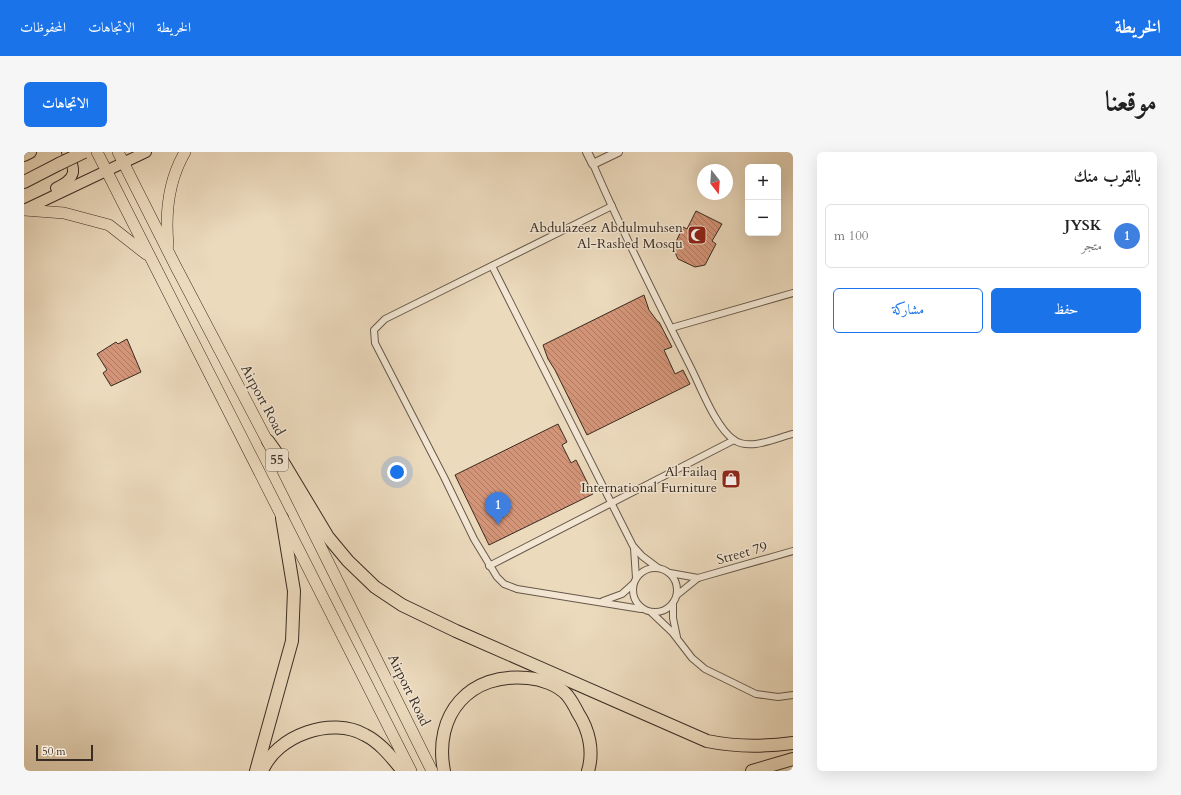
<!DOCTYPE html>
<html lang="ar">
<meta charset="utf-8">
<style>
:root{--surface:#fff;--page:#f6f6f6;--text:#222;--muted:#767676;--line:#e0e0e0;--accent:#1a73e8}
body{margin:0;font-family:Cardo,Amiri,serif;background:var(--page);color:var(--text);direction:rtl}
.controls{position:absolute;right:12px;top:12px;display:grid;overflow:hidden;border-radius:6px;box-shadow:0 4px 16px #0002}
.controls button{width:36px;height:36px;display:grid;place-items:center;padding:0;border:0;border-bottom:1px solid var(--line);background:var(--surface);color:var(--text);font:20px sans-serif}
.compass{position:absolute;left:673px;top:12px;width:36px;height:36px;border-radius:50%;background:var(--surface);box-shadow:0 4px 16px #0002;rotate:163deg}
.scale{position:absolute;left:12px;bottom:10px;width:57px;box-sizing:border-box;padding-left:4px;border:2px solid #392c23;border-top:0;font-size:11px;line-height:14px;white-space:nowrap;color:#392c23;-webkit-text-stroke:3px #f3e7d4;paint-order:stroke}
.you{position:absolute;left:373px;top:320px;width:14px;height:14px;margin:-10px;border:3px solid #fff;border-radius:50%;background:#1a73e8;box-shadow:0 0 0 6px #1a73e833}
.badge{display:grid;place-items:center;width:26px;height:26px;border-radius:50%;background:var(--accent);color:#fff;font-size:13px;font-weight:700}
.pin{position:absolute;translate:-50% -33px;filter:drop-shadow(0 1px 2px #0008)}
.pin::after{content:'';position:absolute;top:21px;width:14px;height:12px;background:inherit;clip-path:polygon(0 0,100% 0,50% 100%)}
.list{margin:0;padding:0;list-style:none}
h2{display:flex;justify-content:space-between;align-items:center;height:52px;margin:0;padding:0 16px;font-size:17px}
h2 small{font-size:13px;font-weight:400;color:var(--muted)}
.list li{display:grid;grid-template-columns:26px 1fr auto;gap:12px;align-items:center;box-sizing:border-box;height:64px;margin:0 8px 8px;padding:0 8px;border:1px solid var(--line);border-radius:6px}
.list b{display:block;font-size:15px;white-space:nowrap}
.list p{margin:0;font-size:13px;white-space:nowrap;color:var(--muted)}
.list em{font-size:13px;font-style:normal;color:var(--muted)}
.actions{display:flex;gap:8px;padding:12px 16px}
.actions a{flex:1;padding:9px 0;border:1px solid var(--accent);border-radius:6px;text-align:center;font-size:14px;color:var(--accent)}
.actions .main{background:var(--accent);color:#fff}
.map{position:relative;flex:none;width:769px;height:619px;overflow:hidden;direction:ltr;border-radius:6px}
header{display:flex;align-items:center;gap:24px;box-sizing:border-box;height:56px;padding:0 20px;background:var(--accent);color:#fff}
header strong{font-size:19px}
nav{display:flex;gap:22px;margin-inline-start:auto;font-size:14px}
.intro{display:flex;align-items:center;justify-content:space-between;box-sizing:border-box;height:96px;padding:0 24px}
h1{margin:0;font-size:28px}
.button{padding:10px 18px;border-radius:6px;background:var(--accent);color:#fff;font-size:14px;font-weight:700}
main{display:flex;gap:24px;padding:0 24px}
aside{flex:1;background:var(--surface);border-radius:6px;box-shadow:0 4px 16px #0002}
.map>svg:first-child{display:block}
</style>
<header>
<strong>الخريطة</strong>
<nav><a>الخريطة</a><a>الاتجاهات</a><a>المحفوظات</a></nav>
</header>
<div class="intro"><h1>موقعنا</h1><a class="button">الاتجاهات</a></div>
<main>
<aside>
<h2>بالقرب منك<small></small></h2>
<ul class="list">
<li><span class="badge" style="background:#3f7fe0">1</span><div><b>JYSK</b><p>متجر</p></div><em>100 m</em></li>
</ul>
<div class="actions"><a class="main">حفظ</a><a>مشاركة</a></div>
</aside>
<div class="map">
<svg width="769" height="619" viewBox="0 0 769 619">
<defs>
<pattern id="building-back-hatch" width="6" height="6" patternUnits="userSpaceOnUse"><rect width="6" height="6" fill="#d39477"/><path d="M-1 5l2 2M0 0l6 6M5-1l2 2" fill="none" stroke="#ac7961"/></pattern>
</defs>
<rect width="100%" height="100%" fill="#ecdabd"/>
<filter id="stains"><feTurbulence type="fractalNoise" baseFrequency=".005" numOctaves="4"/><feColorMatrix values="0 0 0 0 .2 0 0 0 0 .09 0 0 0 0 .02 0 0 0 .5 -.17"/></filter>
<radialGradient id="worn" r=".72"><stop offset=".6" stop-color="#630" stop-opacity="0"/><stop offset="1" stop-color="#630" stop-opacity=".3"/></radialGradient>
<g fill="url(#building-back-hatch)" stroke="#392c23">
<path d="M672,59L698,72L688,89L692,92L681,113L671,115L654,107L649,96L659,75L663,77Z"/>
<path d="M620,143L625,158L634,170H635L648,195L640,198L651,222L659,218L666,232L563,283L531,218L524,207L519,193Z"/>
<path d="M103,187L117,220L87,234L79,221L83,218L73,202L92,190L94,192Z"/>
<path d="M534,272L543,290L538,293L547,311L552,308L569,342L465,393L431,323Z"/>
</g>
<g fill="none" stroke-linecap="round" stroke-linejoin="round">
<g stroke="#66584a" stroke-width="8">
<g id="minor">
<path d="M569,12C598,80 632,146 665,212C676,233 691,275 710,288C726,299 752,286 769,282"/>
<path d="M588,54L361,167L350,178L351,191L420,325L450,387L473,425L480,432L493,437L617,457"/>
<path d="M468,114L609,394L618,404L634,416"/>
<path d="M647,176L769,141"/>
<path d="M610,396L612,426"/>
<path d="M465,414L710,288"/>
<circle cx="631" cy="438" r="22"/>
<path d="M646,421L674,426"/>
<path d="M653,443L674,426L769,399"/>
<path d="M579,449L598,442L609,432"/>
<path d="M649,451V466L653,485"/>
<path d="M628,461L648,480L668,506L681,517L732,542L754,545L769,543"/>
</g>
</g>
<g stroke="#66584a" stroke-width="10">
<path id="tertiary" d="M563,0L569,12L594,0"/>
</g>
<g stroke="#392c23" stroke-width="12">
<g id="primary">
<path d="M32,36C53,26 52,19 43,0"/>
<path d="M0,58L122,0"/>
</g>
</g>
<g stroke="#392c23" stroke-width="12">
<g id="trunk">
<path d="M73,0L387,619"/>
<path d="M94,0L151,113L247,296"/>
<path d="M0,58L40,61L85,73L122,102"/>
<path d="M144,93C141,60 144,29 161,0"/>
<path d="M259,319L408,619"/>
</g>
</g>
<g stroke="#392c23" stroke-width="14">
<g id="motorway">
<path d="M0,3L6,0"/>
<path d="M0,30L35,12"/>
<path d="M244,289L259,310L304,385L324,409L351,435L378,453L432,479L683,589C712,595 739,595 769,591"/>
<path d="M232,619L268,489L270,439L258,366"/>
<path d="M238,619C253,583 308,564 341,583C357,591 368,606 379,619"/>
<path d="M420,619C409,562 446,520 504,526C517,527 534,533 543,543C547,548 551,555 554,561C565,578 570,599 564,619"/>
<path d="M728,619L769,607"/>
</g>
</g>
<use href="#minor" stroke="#f3e7d4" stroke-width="6"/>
<use href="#tertiary" stroke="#f3e7d4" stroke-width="8"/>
<use href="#primary" stroke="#ecdabd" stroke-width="10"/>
<use href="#trunk" stroke="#ecdabd" stroke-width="11"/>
<use href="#motorway" stroke="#ecdabd" stroke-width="12"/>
<g stroke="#392c23" stroke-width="14" stroke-linecap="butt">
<path id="motorway-bridge" d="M35,12L60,0"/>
</g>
<use href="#motorway-bridge" stroke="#ecdabd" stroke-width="12"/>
</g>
<defs>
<g id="mosque-square" transform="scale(1)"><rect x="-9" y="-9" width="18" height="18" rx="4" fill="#8f2418" stroke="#f3e7d4"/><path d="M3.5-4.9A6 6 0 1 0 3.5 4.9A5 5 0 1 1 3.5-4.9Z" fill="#fff"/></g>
<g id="shop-square" transform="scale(1)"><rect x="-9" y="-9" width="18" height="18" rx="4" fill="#8f2418" stroke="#f3e7d4"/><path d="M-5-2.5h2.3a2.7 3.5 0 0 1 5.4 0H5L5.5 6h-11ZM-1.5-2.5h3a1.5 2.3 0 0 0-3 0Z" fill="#fff"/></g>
</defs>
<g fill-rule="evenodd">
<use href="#mosque-square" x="673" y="83"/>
<use href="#shop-square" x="707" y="327"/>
</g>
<g text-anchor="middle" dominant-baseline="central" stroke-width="3" stroke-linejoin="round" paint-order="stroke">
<rect fill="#f3e7d4" stroke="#716458" stroke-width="1" x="242" y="297" width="22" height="22" rx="3"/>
<g font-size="13" font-weight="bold" fill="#392c23">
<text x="253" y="308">55</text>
</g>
<g font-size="14" fill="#392c23" stroke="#f3e7d4" text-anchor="end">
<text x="659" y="75">Abdulazeez Abdulmuhsen<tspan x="659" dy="16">Al-Rashed Mosqu</tspan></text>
<text x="693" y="319">Al Failaq<tspan x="693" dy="16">International Furniture</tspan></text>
</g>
<g font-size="14" fill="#392c23" stroke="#f3e7d4">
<text transform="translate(239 248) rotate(62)">Airport Road</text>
<text transform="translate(718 401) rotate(-16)">Street 79</text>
<text transform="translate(385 538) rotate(64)">Airport Road</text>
</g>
</g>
<rect width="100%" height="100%" filter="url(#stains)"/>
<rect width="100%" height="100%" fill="url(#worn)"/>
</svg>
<div class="controls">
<button>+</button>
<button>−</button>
</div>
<svg class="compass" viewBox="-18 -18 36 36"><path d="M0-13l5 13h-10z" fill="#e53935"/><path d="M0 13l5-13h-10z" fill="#767676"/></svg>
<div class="scale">50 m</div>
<div class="you"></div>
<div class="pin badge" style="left:474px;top:373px;background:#3f7fe0">1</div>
</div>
</main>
